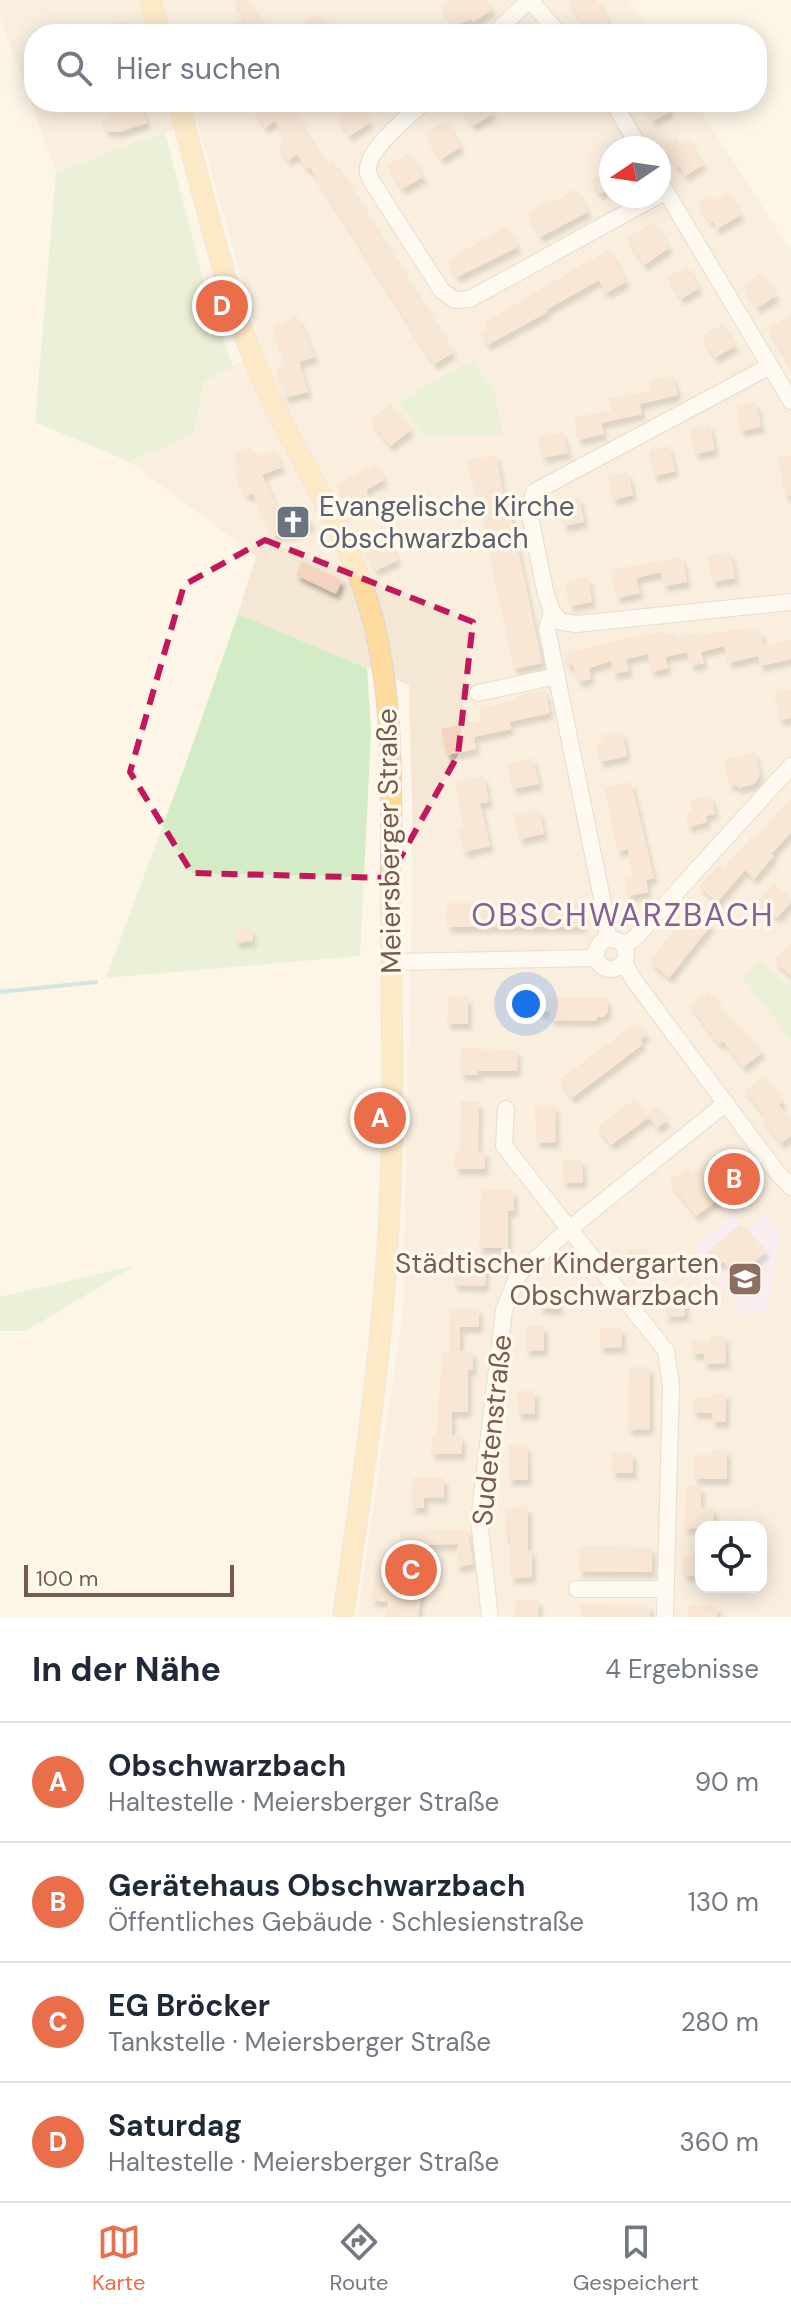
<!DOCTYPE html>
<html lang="de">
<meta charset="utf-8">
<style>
:root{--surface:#fff;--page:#f6f6f7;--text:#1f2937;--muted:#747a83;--line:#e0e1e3;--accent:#ea6e49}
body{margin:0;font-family:"DM Sans",sans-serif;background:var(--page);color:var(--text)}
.controls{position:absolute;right:24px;bottom:24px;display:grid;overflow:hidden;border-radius:16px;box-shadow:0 4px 20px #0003}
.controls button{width:72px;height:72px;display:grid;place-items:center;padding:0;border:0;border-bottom:2px solid var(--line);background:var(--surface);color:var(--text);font:40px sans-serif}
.compass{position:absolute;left:599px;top:136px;width:72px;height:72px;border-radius:50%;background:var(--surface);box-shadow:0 4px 20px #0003;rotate:257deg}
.scale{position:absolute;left:24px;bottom:20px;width:210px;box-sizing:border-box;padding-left:8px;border:4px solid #785b4a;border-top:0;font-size:22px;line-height:28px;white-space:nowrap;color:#785b4a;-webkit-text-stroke:6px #fff9ee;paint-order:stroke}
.you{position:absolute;left:526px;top:1004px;width:28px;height:28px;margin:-20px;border:6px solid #fff;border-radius:50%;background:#1a73e8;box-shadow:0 0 0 12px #1a73e833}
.badge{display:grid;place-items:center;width:52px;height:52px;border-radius:50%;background:var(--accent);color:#fff;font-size:26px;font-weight:700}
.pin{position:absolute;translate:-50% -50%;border:4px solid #fff;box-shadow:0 2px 8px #0006}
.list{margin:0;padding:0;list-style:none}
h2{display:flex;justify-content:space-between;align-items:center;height:104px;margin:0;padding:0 32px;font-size:34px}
h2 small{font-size:26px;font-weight:400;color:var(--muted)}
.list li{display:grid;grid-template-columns:52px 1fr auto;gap:24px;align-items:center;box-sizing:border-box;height:120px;padding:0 32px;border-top:2px solid var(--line)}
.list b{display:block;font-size:30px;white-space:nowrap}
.list p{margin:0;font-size:26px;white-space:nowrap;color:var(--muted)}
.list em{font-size:26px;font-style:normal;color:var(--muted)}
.icon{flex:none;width:44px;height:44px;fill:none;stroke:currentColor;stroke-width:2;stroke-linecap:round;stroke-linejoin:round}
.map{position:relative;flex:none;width:791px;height:1617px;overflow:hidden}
.search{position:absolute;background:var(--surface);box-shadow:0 4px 20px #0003;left:24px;right:24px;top:24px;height:88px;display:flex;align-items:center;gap:20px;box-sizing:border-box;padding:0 28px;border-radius:32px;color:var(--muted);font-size:30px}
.sheet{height:584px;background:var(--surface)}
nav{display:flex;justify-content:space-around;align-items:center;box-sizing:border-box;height:112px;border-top:2px solid var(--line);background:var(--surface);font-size:22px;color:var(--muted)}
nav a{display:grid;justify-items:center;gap:4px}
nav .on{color:var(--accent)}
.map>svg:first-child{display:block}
</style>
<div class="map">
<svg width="791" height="1617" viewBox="0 0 791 1617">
<defs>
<filter id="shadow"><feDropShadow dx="3.5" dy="6" stdDeviation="2" flood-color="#0004"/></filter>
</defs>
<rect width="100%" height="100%" fill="#fdf5e7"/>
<path fill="#f5e7d5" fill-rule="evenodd" d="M0,0H629L651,34H34V102H695L791,251V1617H357L403,1312L413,845L409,685L238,614L256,556L130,462L192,434L204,382L262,350L197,121L56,172L0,18ZM611,148H659V196H611ZM701,1527H761V1587H701Z"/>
<path fill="#f2e4fa" d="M733,1214L746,1230L767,1214L781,1232L767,1311L746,1317L693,1248Z"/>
<g fill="#d4ecc5">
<path d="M165,132L204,283L233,367L204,382L193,434L130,462L35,422L56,172Z"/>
<path d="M473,359L495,395L503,435L426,437L399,402Z"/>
<path d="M238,614L367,668L371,732L360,956L106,978L190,752Z"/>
<path d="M759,960L791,987V1040L743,978Z"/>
<path d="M136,1265L26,1331H0V1297Z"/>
</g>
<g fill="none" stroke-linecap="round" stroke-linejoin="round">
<path stroke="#a0d1da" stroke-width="4" d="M0,992L96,982"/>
</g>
<g fill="#f3d4be" filter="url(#shadow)">
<path d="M233,0H247L269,34H219L245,18Z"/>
<path d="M451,0H486L492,10L473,22L471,19L453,27L441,6Z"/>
<path d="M568,0H597L614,34H592L585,22L582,24Z"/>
<path d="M320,14L332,34H304L299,26Z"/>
<path d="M125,20L129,34H88V31Z"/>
<path d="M267,102H288L325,165L333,161L453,353L434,364L310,167L307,169L297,154L288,161L278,145L286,140L275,121L265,128L254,110Z"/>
<path d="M459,102H486L493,114L472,126Z"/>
<path d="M642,102H666L671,111L653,121Z"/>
<path d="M358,104L370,123L349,136L337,117Z"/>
<path d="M141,105L147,123L119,132L106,131L102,122L113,114Z"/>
<path d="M446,121L461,147L441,159L426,133Z"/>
<path d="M676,138L680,144L688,139L703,165L685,176L679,166L676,168L664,146Z"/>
<path d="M409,153L423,177L402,189L388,165Z"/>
<path d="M611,168V188L599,194L590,180Z"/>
<path d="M576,189L588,212L540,237L527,212L546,201L548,205Z"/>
<path d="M727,193L741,215L717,229L713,221L710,222L698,203L709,196L713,201Z"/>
<path d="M653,222L669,248L644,265L627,238Z"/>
<path d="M506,227L518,247L457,277L447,260Z"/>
<path d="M609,249L626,282L606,293L599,280L546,310L548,312L487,345L481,333L487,330L484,323Z"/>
<path d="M687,266L699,288L681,299L668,277Z"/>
<path d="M761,273L776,296L757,308L743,284Z"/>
<path d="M791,315V366L768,328Z"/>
<path d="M297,316L315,357L299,362L308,392L285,398L276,369L287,365L272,328Z"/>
<path d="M722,324L735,346L715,358L702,336Z"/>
<path d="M673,376L678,395L640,404L642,414L601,423L604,434L578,440L574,418L612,410L609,399L651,390L649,381Z"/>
<path d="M756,402L761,427L741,431L736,406Z"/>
<path d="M391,404L411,430L390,446L370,420Z"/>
<path d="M710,425L715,450L695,454L690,429Z"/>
<path d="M563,432L568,453L543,458L538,438Z"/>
<path d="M669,446L675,471L654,476L649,450Z"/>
<path d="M251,448L255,458L274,450L282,467L262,475L281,517L302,507L311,525L290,535L279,534L273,537L253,493L246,496L235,472L240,470L234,455Z"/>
<path d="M496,455L503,493H506L542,663L514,669L483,521L467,460Z"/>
<path d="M791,455V496H786L778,458Z"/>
<path d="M375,464L384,480L366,490L370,499L350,509L337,484Z"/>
<path d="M628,472L633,495L613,500L608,476Z"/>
<path d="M579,497L584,522L564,526L559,501Z"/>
<path d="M387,537L398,560L375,571L364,548Z"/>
<path d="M730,552L735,578L713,582L708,556Z"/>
<path d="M682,557L687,582L664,586L661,572L636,578L640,593L617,598L611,570Z"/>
<path d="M302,561L342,580L336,594L296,575Z"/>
<path d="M588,577L592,602L570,606L565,582Z"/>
<path d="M753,628V632L760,630L764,646L791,640V659L760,666L758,656L728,663L724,646L701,652L704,663L691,666L687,652L665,657L668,668L652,672L648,654L626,659L629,671L614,674L611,661L589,668L591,679L578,682L573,664L567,666L564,653L662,631L663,635L675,632L676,638L698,632L699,635Z"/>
<path d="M791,689V718L780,720L774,693Z"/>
<path d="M545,690L550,713L509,722L511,729L474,737L476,749L447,755L441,729L482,720L479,708L518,700L517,696Z"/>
<path d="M622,731L627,756L600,762L596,744L605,742L603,735Z"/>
<path d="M755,752L760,775L754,784L738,788L737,785L730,786L724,760Z"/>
<path d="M533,758L539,784L513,789L508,764Z"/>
<path d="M484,776L489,802L480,803L490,846L464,852L458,827L464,826L455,782Z"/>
<path d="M631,782L654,878L646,880L648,892L628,896L624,877L633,876L628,849L618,851L605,788Z"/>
<path d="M711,796L715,814L706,816L707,822L688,827L686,813L693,812L690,801Z"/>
<path d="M791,798V832L771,854L774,856L754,879L745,870L717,902L699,886L720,864L724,867L752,836L754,839Z"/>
<path d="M539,810L544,834L520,839L514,815Z"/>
<path d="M774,884L791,898V902L777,918L758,902Z"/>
<path d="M583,902V927H447V903Z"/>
<path d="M691,908L711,925L669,978L650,961Z"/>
<path d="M252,929L253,941L236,943L234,931Z"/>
<path d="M791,941V976L774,961Z"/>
<path d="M708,991L738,1029L741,1027L762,1053L743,1067L723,1041L719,1044L690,1005Z"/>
<path d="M448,996L468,997V1024H447Z"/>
<path d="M530,997L607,998L608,1012L603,1017H597L596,1021L550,1020V1012H530Z"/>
<path d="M638,1024L646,1035L640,1040L643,1044L572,1098L559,1080L630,1027L631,1029Z"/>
<path d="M461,1048L518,1050L517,1071H478V1075L460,1074Z"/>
<path d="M763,1077L783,1102L779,1105L791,1120V1136L781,1143L762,1118L765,1116L745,1090Z"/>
<path d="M635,1099L646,1114L656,1107L667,1121L657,1128L649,1117L611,1145L597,1127Z"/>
<path d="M461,1101L479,1102L478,1151H485V1169H455V1151H460Z"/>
<path d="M535,1105H555L556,1142L536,1143Z"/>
<path d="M724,1150L746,1178L696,1216L669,1181L687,1168L692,1174Z"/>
<path d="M563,1160H582L583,1182L563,1183Z"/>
<path d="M481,1189L514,1190V1211H508V1248H479Z"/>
<path d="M741,1224L766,1252L735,1276L723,1261L718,1265L707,1252Z"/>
<path d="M627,1249H647L648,1270H627Z"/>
<path d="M454,1265H486L485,1286L454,1285Z"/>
<rect x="540" y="1287" width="19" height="22"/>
<path d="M685,1295V1316L666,1317L665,1296Z"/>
<path d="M449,1308H479V1327H460V1351H473V1370H468V1412H452V1435H462V1454H431L432,1435H437L442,1351H449Z"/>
<path d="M526,1326H544V1350L526,1351Z"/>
<path d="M600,1328H622V1347L600,1348Z"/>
<path d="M710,1336H725L726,1363L704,1364V1354H692V1341H711Z"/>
<path d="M629,1367H650V1429L628,1430Z"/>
<path d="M517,1391H535V1414H518Z"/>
<path d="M726,1393V1422H712V1413H693V1398L712,1397V1394Z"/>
<path d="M509,1445H527L528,1480H509Z"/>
<path d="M712,1450H727V1479H694V1455H712Z"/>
<path d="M633,1452V1473H612V1453Z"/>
<path d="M412,1478H444V1498L424,1497V1508H412Z"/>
<path d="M687,1486H701V1508H714L713,1527L684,1529Z"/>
<path d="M528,1507V1550H532V1577L511,1578L510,1537H505V1508Z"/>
<path d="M467,1529L473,1564L456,1567L458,1544L428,1545L418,1617H386L388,1602L371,1600L375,1574L394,1576L401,1532Z"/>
<path d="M580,1546L652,1548V1572L579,1571Z"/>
<path d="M683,1555L701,1556V1576H683Z"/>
<path d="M516,1599L539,1600L538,1617H515Z"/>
<path d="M581,1604L650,1605V1617H581Z"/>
<path d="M688,1606H718L717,1617H688Z"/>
</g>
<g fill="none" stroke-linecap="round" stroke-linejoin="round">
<g stroke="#cfbcac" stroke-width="18">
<g id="minor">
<path d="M530,0L559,34"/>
<path d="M494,34L529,0"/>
<path d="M424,102C409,116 364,151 368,173C369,177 372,181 374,185L442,291L455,300L470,299L657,196"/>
<path d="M613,102L640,148"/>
<path d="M659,180L791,401"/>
<path d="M770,366L534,492L529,511L546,595L552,611L561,622L577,624L791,602"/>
<path d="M552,611L547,629L607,923V939"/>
<path d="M478,693L557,676"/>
<circle cx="611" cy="954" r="15"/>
<path d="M623,945L634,939L791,766"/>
<path d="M392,962L596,958"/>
<path d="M624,962L633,979L776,1171L791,1187"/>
<path d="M506,1109L504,1146L666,1351L671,1386L665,1617"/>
<path d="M577,1589H666"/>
<path d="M490,1617L479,1520L504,1310L518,1275L568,1230L726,1103"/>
</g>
</g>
<g stroke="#dcd4d0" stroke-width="22">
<g id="major">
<path d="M150,0L160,34"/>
<path d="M178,102C204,194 224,291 262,379C297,460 351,533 373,620C397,714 390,812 391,908C392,1033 395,1159 385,1283C376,1395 359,1506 343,1617"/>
</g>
</g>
<use href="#minor" stroke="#fff" stroke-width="16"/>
<use href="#major" stroke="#fdda9e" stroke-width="20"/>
</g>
<path d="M0 0H791V1617H0ZM265,540L473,622L458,755L389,878L192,873L130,772L184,585Z" fill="#fdf5e7" fill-opacity=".55" fill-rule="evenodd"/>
<path fill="none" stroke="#c2185b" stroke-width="6" stroke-dasharray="16 10" stroke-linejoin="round" d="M265,540L473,622L458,755L389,878L192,873L130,772L184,585Z"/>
<defs>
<g id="church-square" transform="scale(1.8)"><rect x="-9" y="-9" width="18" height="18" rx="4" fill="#6b7280" stroke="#fff9ee"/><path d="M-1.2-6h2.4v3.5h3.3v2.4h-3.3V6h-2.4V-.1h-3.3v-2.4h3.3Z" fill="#fff"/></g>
<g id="school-square" transform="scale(1.8)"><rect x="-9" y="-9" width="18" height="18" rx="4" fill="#8d6e63" stroke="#fff9ee"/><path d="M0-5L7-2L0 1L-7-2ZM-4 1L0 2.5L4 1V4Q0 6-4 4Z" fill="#fff"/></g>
</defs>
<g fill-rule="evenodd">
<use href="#church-square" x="293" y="522"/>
<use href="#school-square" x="745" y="1279"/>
</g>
<g text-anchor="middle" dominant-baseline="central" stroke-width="7" stroke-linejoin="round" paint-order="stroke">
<g font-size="28" fill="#5b616d" stroke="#fff9ee" text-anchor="start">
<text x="319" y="506">Evangelische Kirche<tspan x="319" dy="32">Obschwarzbach</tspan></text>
</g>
<g font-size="28" fill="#785b4a" stroke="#fff9ee">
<text transform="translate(389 841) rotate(-91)">Meiersberger Straße</text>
<text transform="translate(492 1430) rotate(-84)">Sudetenstraße</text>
</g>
<g font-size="28" fill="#785e54" stroke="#fff9ee" text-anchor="end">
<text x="719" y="1263">Städtischer Kindergarten<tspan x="719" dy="32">Obschwarzbach</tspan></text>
</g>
<g font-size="32" letter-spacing="2" fill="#846294" stroke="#fff9ee">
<text x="623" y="915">OBSCHWARZBACH</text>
</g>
</g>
</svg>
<div class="controls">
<button><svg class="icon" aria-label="locate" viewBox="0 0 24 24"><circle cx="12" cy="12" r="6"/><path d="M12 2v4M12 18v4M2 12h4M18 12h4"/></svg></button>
</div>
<svg class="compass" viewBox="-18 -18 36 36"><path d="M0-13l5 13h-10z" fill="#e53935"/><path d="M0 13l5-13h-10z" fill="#747a83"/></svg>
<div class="scale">100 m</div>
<div class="you"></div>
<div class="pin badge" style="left:380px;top:1118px">A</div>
<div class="pin badge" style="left:734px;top:1179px">B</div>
<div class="pin badge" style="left:411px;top:1570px">C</div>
<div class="pin badge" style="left:222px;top:306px">D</div>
<div class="search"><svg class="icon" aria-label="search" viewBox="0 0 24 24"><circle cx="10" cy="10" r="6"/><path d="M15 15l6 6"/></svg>Hier suchen</div>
</div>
<section class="sheet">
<h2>In der Nähe<small>4 Ergebnisse</small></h2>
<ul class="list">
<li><span class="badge">A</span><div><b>Obschwarzbach</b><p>Haltestelle · Meiersberger Straße</p></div><em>90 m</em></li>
<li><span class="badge">B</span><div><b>Gerätehaus Obschwarzbach</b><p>Öffentliches Gebäude · Schlesienstraße</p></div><em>130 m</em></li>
<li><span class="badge">C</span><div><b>EG Bröcker</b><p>Tankstelle · Meiersberger Straße</p></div><em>280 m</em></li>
<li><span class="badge">D</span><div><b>Saturdag</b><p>Haltestelle · Meiersberger Straße</p></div><em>360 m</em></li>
</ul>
</section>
<nav>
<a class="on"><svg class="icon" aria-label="map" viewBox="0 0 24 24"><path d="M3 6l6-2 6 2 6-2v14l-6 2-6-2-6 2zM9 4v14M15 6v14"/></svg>Karte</a>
<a><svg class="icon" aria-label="directions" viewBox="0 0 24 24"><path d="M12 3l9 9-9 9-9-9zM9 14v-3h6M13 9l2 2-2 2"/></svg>Route</a>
<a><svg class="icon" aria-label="saved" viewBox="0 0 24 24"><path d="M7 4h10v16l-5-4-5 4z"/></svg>Gespeichert</a>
</nav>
